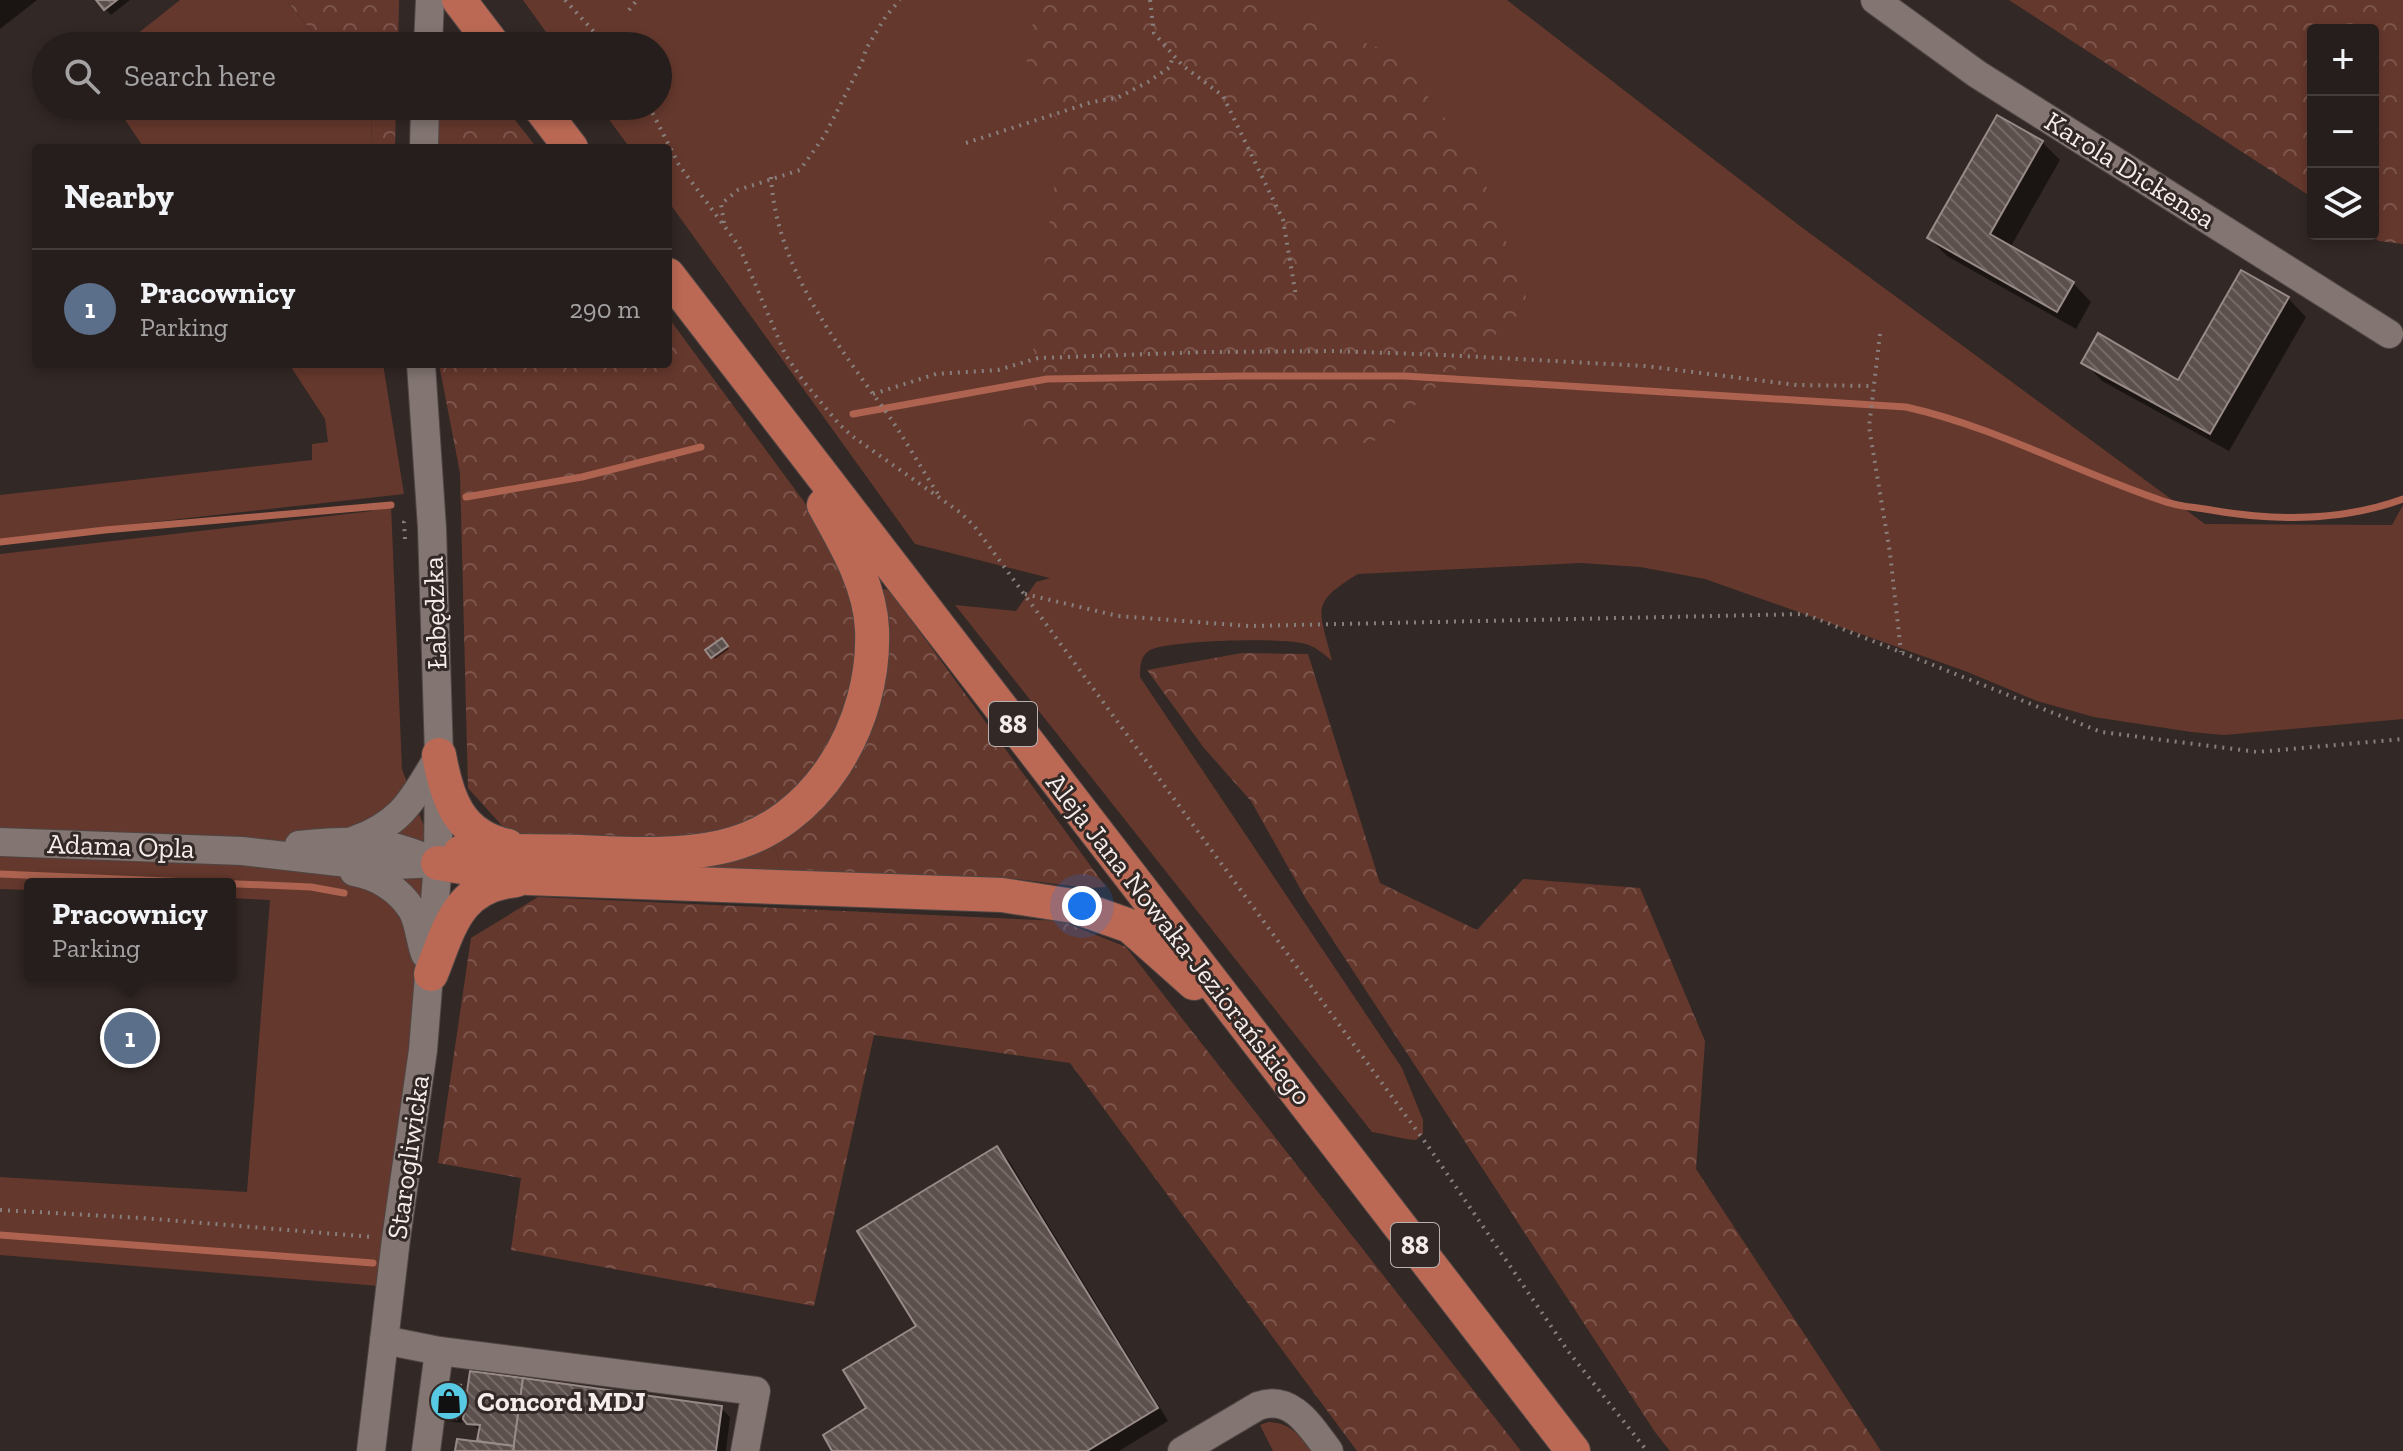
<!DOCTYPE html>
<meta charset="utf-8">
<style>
:root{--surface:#261e1c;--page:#2e2725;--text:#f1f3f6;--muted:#a4a2a3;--line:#423c3b;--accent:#b45309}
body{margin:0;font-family:"Zilla Slab",serif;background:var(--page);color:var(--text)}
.controls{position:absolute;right:24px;top:24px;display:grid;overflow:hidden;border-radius:8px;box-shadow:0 4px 12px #0003}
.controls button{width:72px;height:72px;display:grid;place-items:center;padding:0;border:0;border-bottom:2px solid var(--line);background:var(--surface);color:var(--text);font:40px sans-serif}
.you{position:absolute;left:1082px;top:906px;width:28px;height:28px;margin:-20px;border:6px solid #fff;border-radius:50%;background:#1a73e8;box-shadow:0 0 0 12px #1a73e833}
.badge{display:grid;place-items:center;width:52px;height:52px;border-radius:50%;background:var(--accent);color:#fff;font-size:26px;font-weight:700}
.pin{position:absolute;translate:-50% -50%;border:4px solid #fff;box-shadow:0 2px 8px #0006}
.popup{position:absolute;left:24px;top:878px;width:212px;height:104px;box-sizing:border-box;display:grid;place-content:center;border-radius:8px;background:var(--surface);filter:drop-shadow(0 2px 6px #0005);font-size:26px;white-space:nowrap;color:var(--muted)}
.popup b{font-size:30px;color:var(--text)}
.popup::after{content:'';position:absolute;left:50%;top:100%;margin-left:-16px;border:16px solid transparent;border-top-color:var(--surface)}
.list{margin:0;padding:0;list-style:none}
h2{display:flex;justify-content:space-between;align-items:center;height:104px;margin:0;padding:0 32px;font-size:34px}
h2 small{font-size:26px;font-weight:400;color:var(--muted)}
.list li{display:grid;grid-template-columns:52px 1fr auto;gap:24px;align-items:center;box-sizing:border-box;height:120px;padding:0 32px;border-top:2px solid var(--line)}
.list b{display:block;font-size:30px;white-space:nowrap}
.list p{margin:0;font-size:26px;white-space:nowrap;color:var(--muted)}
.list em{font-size:26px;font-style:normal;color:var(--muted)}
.icon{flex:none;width:44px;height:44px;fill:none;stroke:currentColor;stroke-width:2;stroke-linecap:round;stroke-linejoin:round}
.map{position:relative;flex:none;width:2403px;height:1451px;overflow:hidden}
.search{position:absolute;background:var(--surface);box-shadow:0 4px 12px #0003;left:32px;top:32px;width:640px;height:88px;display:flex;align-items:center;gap:20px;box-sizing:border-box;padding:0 28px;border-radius:44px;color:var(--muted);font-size:30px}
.panel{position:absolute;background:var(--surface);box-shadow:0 4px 12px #0003;left:32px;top:144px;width:640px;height:224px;border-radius:8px}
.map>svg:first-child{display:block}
</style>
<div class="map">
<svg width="2403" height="1451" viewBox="0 0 2403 1451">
<defs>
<pattern id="forest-crowns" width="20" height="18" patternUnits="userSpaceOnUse" patternTransform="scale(2)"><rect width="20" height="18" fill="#65382d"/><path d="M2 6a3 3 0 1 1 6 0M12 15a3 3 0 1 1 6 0" fill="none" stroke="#7c554c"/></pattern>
<pattern id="building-back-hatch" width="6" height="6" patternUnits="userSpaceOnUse" patternTransform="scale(2)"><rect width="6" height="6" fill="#5c504d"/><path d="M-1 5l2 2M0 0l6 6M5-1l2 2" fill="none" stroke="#746a67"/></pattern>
</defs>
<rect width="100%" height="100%" fill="#322825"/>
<g fill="#65382d">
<path d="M180,0H286L324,46H122Z"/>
<path d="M523,0H1507L1804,229L2205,524L2392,525L2403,505V719L2224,735L2191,732L2094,717L2037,701L1965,671L1705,579L1640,567L1581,563L1358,574C1308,604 1320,610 1332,661C1324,654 1317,648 1306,644C1285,637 1169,640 1150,650C1140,656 1140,667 1140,677L1402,1068L1423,1120V1134L1416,1140C1406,1140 1385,1134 1372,1132L955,605L1016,611L1036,582L1050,578L915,544L668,201V148H630L599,106H658V46H556Z"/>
<path d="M116,106H371L372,148H144Z"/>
<path d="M289,364H383L404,494L0,539V495L312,460V444L328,442L325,419Z"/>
<path d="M391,505L402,769L438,863L391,1287L0,1255V1177L247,1192L270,900L230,898V884H30V890L0,889V554L372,511L376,506Z"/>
<path d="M770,836L784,874L478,858Z"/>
<path d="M1268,1422C1290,1423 1298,1434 1311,1451H1273L1260,1425Z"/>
</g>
<g fill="url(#forest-crowns)">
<path d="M286,0H399L398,46H324Z"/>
<path d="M1039,0H1263L1285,13L1395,54L1476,158L1529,305L1372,443L1020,453L1062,127L1025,73L1035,10Z"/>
<path d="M2009,0H2403V244L2379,241L2369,234H2373V30H2313V198Z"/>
<path d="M371,106H396L395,148H372Z"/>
<path d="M439,106H504L537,148H438Z"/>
<path d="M668,317L827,533L857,604V669L832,743L800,787L764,814L708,836L553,842L505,829L468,788L460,473L439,364H668Z"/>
<path d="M884,589L888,590L901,606L1106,887L1087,888L1017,879L784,874L770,836L815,806L881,591Z"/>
<path d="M1242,653L1308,654L1380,883L1477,930L1523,879L1640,888L1705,1041L1696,1169L1881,1451H1670L1655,1432L1306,899L1251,801L1204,748L1147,670Z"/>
<path d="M538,897L1061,921L1126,947L1521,1451H1357L1070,1063L874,1035L814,1306L511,1250L521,1178L438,1163L471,938Z"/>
</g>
<g fill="#0007">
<path d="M0,0H37L0,29Z"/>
<path d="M98,0H130L111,15Z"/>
<path d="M2042,142L2060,160L2010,248L2073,283L2091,302L2076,329L1947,256L1929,238Z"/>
<path d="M2288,298L2306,317L2229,451L2102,381L2084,362L2179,383Z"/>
<path d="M724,642L729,649L715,659L713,656Z"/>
<path d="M997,1148L1009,1161L1168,1421L1119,1451H835L869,1409L919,1326Z"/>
<path d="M460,1387L469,1396L721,1408L730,1417L726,1451H457L479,1444L481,1432L463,1414L462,1423L446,1421L440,1416Z"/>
</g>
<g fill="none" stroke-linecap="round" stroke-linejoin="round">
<g stroke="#ad6350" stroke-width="7">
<path d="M853,414L1047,379L1241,376H1405L1906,407C1996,427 2076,472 2163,501C2176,506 2191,507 2205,509C2270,521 2340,522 2403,499"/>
<path d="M466,497L582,477L701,447"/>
<path d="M0,542L105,530L391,505"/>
<path d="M0,874L311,887L344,893"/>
<path d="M0,1235L373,1263"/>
</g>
</g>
<g fill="url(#building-back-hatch)" stroke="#988b87" stroke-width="2">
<path d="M96,0H117L104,10Z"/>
<path d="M1997,115L2043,141L1990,234L2074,282L2057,312L1927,238Z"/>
<path d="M2241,270L2289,297L2210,434L2081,363L2098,333L2178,380Z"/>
<path d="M722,638L728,646L711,658L705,650Z"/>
<path d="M997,1146L1158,1408L1087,1451H832L823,1435L866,1408L843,1370L916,1326L857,1231Z"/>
<path d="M470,1371L523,1378L514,1446L477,1441L480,1425L467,1424L463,1419Z"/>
<path d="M523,1378L722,1406L716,1451H513Z"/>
<path d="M442,1383L461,1385L456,1419L438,1416Z"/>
<path d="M457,1439L514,1446L513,1451H455Z"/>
</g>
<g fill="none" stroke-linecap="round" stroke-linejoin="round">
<g stroke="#4f4543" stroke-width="30">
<g id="minor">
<path d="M1875,0L1977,74L2389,334"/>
<path d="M428,46L430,0"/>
<path d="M424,148L425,106"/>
<path d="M355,840C404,822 413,798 439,756"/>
<path d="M0,842L242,851L374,866L438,863"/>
<path d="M299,845C349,840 379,838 426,858"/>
<path d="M354,872C377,876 399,889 412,910C419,922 420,941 425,954"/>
<path d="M384,1340L439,1351L426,1451"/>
<path d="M439,1351L756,1391L745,1451"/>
<path d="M371,1451L396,1239L423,1050L438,863L439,755L432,528L421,364"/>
<path d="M1182,1451L1258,1406C1292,1394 1310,1426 1329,1451"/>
</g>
</g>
<g stroke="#4f4543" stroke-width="36">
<g id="major">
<path d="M459,0L494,46"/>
<path d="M539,106L571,148"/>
<path d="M668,275L1573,1451"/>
<path d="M439,755C447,799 459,836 508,846"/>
<path d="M460,853L466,851C504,851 543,851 582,852C628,854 676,857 721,847C818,826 876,723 872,629C870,584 845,543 824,505"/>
<path d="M438,863L528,878L1002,895L1073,906L1130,926L1194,983"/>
<path d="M431,974C450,927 457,886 516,880"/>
</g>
</g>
<g stroke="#887f7c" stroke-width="4" stroke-dasharray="2 6" stroke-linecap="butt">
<path d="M565,0L607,46"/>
<path d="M1150,0L1154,33L1182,65L1223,96L1283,220L1296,296"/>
<path d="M629,10L637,0"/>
<path d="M649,106L679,165L739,246L785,354L804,382L839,424L852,436L961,513L975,527L1428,1146L1568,1351L1647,1451"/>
<path d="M966,143L1092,102L1117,98L1148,82L1170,67L1173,55"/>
<path d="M771,177C776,268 838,345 889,416C906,441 921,468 938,494"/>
<path d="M724,223L721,204L738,190L800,170L825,135L862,62L866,49L886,16L900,0"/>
<path d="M1880,334L1869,427L1890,553L1901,652"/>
<path d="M873,394L936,374L998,370L1038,358L1206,352L1335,351L1444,355L1645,366L1797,385L1874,386"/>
<path d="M405,539L404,522L407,517"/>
<path d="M1025,594L1118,616L1249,626L1805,614L2101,732L2257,752L2403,739"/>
<path d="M0,1210L142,1218L373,1237"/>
</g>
<use href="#minor" stroke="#827572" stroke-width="28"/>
<use href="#major" stroke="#bb6955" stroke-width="34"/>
</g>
<defs>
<g id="shop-disc" transform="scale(2)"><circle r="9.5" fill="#57c9e3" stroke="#322825"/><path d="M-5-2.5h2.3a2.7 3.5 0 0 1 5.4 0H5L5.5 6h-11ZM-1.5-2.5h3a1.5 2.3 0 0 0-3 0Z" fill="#111"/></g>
</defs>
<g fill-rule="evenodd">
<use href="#shop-disc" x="449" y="1401"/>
</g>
<g text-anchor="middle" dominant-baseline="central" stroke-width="6" stroke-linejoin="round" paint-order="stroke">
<g fill="#322825" stroke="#bab2b0" stroke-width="2">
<rect x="989" y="702" width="48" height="44" rx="6"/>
<rect x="1391" y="1223" width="48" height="44" rx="6"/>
</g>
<g font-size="26" font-weight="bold" fill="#f5edeb">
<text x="1013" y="724">88</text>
<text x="1415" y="1245">88</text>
</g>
<g font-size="28" fill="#f5edeb" stroke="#322825">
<text transform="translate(2130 170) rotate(32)">Karola Dickensa</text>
<text transform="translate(435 613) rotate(-92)">Łabędzka</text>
<text transform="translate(121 846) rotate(2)">Adama Opla</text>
<text transform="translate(1179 939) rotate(52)">Aleja Jana Nowaka-Jeziorańskiego</text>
<text transform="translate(408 1157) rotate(-82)">Starogliwicka</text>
</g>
<g font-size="28" font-weight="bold" fill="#f5edeb" stroke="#322825" text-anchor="start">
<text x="477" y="1401">Concord MDJ</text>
</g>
</g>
</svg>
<div class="controls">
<button>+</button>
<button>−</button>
<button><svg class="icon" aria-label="layers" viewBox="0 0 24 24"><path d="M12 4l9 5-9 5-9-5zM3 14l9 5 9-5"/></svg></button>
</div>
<div class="you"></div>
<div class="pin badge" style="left:130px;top:1038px;background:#5c6f8a">1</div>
<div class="popup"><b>Pracownicy</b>Parking</div>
<div class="search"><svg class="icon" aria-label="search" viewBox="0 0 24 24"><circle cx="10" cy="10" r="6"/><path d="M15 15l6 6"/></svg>Search here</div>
<section class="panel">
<h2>Nearby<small></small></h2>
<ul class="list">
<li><span class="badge" style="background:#5c6f8a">1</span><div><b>Pracownicy</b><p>Parking</p></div><em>290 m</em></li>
</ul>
</section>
</div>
